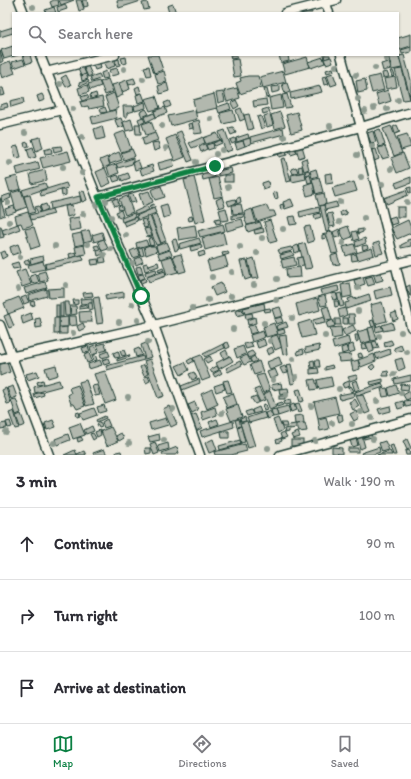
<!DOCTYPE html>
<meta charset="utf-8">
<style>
:root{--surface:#fff;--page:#f2f2f3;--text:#2b2b33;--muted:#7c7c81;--line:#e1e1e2;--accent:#0b8043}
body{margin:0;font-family:Itim,sans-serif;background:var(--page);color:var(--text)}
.stop{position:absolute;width:12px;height:12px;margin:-9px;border:3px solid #0b8043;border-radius:50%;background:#fff}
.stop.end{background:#0b8043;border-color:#fff;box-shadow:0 1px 4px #0008}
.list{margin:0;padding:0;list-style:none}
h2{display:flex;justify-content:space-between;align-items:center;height:52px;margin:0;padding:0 16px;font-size:17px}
h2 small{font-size:13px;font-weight:400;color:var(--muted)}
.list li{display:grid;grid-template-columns:26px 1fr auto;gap:12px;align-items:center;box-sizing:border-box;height:72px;padding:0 16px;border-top:1px solid var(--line)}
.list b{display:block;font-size:15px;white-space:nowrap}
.list em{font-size:13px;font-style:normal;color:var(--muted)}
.icon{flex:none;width:22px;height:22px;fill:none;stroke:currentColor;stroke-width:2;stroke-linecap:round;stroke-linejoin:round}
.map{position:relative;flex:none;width:411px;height:455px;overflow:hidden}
.search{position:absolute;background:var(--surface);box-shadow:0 1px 3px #0004;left:12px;right:12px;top:12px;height:44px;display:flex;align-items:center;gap:10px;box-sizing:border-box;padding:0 14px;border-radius:0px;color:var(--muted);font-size:15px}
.sheet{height:268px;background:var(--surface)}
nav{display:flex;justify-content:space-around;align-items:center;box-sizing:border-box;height:56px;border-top:1px solid var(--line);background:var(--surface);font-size:11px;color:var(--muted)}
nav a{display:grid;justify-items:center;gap:2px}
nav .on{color:var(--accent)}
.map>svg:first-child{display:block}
</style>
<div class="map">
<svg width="411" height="455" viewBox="0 0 411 455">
<rect width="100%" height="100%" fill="#eae8dd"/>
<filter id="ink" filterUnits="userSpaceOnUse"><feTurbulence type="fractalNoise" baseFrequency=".025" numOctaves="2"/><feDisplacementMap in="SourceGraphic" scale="8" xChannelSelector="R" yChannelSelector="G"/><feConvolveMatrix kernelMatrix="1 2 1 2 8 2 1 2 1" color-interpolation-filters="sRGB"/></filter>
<g filter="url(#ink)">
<g fill="#b2b8ae" stroke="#1f3d34">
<path d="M54,0H58L59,5L52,7L50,2Z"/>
<path d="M59,0H74L61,5Z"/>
<path d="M76,0H81L84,9L79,11Z"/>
<path d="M82,0H87L88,6L84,7Z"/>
<path d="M119,0H141V1L119,8L117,1Z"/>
<path d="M147,2L149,9L144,10L142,3Z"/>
<path d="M65,4L67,9L58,12L57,7Z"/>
<path d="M173,4L176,13H169L167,6Z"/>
<path d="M54,7L56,13H46L45,10Z"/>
<path d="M311,9L312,13H297Z"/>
<path d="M13,27V33L0,37V31Z"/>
<path d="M411,34V46L398,50V38Z"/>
<path d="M13,46V55H18L4,59L1,50Z"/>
<path d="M411,47V52L402,54L401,50Z"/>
<path d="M0,51L3,61L0,63Z"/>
<path d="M398,54L402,68L392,70L388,55H398Z"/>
<path d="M23,55H30L32,62L26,64Z"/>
<path d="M148,55H158L163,70L154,73Z"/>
<path d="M230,55H237V58L231,59Z"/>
<path d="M279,55H288L289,61L281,63Z"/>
<path d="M324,55H330V57L325,59Z"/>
<path d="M404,55L411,80V100L399,56Z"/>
<path d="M126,57L127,63L123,64L121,58Z"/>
<path d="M307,57L310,67L285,74L282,64Z"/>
<path d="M323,57L325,63L311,68L308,62Z"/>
<path d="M331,57L333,62L326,64L324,59Z"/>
<path d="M23,59L25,64L14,68L12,62Z"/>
<path d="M113,59L115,66L106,69L104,62Z"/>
<path d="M119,59L120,65L116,66L115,60Z"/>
<path d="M238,59L241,76L234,77L231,60Z"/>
<path d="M10,61L15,73L2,78L0,72V65Z"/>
<path d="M389,62L391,69L383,71L381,64Z"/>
<path d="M100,63L101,68L95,70L93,65Z"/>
<path d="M88,66L92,75L88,77L84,68Z"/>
<path d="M149,66L151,75L147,76L144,67Z"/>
<path d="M83,67L86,74L81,76L78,69Z"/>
<path d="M117,68L119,74L111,76L109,70Z"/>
<path d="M333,68L334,71L327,73L326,70Z"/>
<path d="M402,69L410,99L403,100L395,70Z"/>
<path d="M106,71L108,78L103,79L101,73Z"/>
<path d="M164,71L167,82L158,84L155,74Z"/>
<path d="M283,71L286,82L263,88L260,77Z"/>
<path d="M390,71H393L395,76L392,77Z"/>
<path d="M387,72L389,77L383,78L382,73Z"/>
<path d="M333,73L337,84L331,86L327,75Z"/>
<path d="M86,74L88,79L82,81L81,76Z"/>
<path d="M99,74L101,78L92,82L90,77Z"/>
<path d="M66,75L71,85L66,87L61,78Z"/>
<path d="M380,75L384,90L372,93L368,78Z"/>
<path d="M248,76H258L261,87L240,94L236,83L241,81L240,78Z"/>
<path d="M326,76L329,84L324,85L322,77Z"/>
<path d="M395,77L397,87L386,89L384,79Z"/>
<path d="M134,78L136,83L129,85L127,80Z"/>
<path d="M108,79L113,92L105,95L100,82Z"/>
<path d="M365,79L367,91L358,93L356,81Z"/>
<path d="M88,80L89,82L80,86L79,83Z"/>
<path d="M127,80L130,89L122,92L119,83Z"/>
<path d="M99,81L101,86L90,90L88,84Z"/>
<path d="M119,83L123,95L116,98L112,85Z"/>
<path d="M167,83L169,91L160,94L158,86Z"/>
<path d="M287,83L290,92L285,94L282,84Z"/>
<path d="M87,85L89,92L80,95L78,88Z"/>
<path d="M139,86L141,93L137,94L135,88Z"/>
<path d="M280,86V91L272,93L271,87Z"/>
<path d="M320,86L322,92L291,99L290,93Z"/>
<path d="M0,88H3L5,95L0,96Z"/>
<path d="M237,88L240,98L227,102L224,91Z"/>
<path d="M264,89H267L269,97L266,98Z"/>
<path d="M388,90L391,101L379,105L376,94Z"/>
<path d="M223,92L225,101L218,103L216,93Z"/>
<path d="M96,93L97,97L91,99L90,95Z"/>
<path d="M114,93L119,108L110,111L105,97Z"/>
<path d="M142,93L145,101L138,103L136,95Z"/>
<path d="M42,94L45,100L39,102L37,96Z"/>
<path d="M214,94L217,108L196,113L193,100Z"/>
<path d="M287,94L291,107L285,108L282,95Z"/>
<path d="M87,95L89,98L83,101L81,97Z"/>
<path d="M281,95L283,108L271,110L269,98Z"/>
<path d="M156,96L160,108L150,111L145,99Z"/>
<path d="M102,97L104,106L89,109L88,106L82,107L80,102Z"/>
<path d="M23,98L24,103L11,107L10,101Z"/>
<path d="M266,99L267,105L254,107L253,101Z"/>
<path d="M236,100L239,106L234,109L231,103Z"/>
<path d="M169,101L171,106L166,108L164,103Z"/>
<path d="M145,102L146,108L135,111L134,106Z"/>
<path d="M7,103L8,107L0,109V105Z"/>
<path d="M229,103L231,109L219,113L217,107Z"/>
<path d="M123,106H133L134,111L127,113V117H124Z"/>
<path d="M105,107L107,112L102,113L100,109Z"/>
<path d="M165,107L167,113L156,117L154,111Z"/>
<path d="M241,108L245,119L240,121L236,110Z"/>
<path d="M268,108L270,112L263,114L262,110Z"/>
<path d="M146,109L149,114L142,117L140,112Z"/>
<path d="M115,110L117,118L93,124L91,117Z"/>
<path d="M195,110L197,119L171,126L168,116Z"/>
<path d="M233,110L236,121L223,124L220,113Z"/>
<path d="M280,112L285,126L275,129L271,115Z"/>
<path d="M297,112L302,130L291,133L286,115Z"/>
<path d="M154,113L156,117L146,122L144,117Z"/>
<path d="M249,114L253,129L248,130L244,115Z"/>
<path d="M270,114L273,125L267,127L264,116Z"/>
<path d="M261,116L265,127L261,129L257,117Z"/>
<path d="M143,117L145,122L140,124L138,119Z"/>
<path d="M121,118L124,126L118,128L115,120Z"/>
<path d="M131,119L134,129L126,131L123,122Z"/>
<path d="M199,120L202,133L194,134L192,122Z"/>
<path d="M151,121L155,132L146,135L142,124Z"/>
<path d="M192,123L193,128L189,129L188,124Z"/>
<path d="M135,124H140L141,134H136Z"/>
<path d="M397,125L400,132L395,134L393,127Z"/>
<path d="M102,126L105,138L97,140L94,129Z"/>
<path d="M391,126L402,153L394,156L383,129Z"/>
<path d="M233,127L236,133L231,135L228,128Z"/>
<path d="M283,128L284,134L251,143L250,137Z"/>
<path d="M380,129L385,145L379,147L374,131Z"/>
<path d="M225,130L232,150L226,152L219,132Z"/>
<path d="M125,131L131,149L121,152L114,135Z"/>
<path d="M181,131L193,160L188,162L176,133Z"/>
<path d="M373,131L376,142L371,143L367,133Z"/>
<path d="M155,133L158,140L144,145L142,138Z"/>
<path d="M217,133L220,140L206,144L203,138Z"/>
<path d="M248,134L249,138L237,142L236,138Z"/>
<path d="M407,134L411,147L401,150L397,137Z"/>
<path d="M175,135L185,157L175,161L166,139Z"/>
<path d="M40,137L43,148L36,151L32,139Z"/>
<path d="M203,137L205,143L192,148L189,143Z"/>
<path d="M235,138L236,142L232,144L230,140Z"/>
<path d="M250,138L251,144L245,146L243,140Z"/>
<path d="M221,140L222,143L215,146L213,143Z"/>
<path d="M243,141L245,146L237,149L235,143Z"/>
<path d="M28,142L29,146L25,147L24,143Z"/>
<path d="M158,142L160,149L154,151L152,143Z"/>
<path d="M213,143L214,148L208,150L206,145Z"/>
<path d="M205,144L207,149L201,152L199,147Z"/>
<path d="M18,146L21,157L15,158L13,147Z"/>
<path d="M61,146L62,150L54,152L53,147Z"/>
<path d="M302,146L305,156L299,158L296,148Z"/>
<path d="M385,146L389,157L382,159L378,148Z"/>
<path d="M33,147L36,157L30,159L27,149Z"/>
<path d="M51,148L52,153L45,154L44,150Z"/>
<path d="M295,148L297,153L291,155L289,150Z"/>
<path d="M132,149L135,156L124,160L121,153Z"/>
<path d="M376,149L379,159L374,161L370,150Z"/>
<path d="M68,151L71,161L43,168L40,158Z"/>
<path d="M286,151L287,155L279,157L278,152Z"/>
<path d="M119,152L122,160L110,164L108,157Z"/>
<path d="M403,153L409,168L397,173L391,158Z"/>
<path d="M107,157L110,165L104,168L100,160Z"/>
<path d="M133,158V161L132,164L118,168L116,164Z"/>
<path d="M285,158L291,181L286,182L281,159Z"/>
<path d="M306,158L309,169L304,171L301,160Z"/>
<path d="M173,159L174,166L160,170L158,163Z"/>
<path d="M138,160L141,168L135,170L133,162Z"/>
<path d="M38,162L40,169L18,175L16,168Z"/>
<path d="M116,164L119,173L110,177L107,167Z"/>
<path d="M152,165L154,171L142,175L140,169Z"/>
<path d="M302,166L303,172L299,173L298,167Z"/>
<path d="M296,167L298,172L293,174L291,169Z"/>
<path d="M105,168L111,183L102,187L96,172Z"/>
<path d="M231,168L232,173L218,176V171Z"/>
<path d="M316,169L318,176L312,178L310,171Z"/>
<path d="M45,170L47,180L32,184L30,174Z"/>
<path d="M309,170L310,174L306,175L305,171Z"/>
<path d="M214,172L215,177L203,180L202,175Z"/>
<path d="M305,172L306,179L292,182L291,175Z"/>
<path d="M128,173L130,178L122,181L120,176Z"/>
<path d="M332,173L333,183L326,184L325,174Z"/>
<path d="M118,175L120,180L114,182L112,177Z"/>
<rect x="224" y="175" width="9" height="7"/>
<path d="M310,175L312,182L308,183L306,176Z"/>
<path d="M17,176L21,189L10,192L6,179Z"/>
<path d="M194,177L205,220L195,223L184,180Z"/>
<path d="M218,177L223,196L214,198L209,179Z"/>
<path d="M319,177L323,192L316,194L312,179Z"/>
<path d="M411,177V183L397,188L395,183Z"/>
<path d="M268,181L269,187L263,189L262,183Z"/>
<path d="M313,182L315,194L307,196L304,185Z"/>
<path d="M354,182L357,191L335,197L332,188Z"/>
<path d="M45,183L47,188L24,196L22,190Z"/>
<path d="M66,183L68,188L41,196L40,191Z"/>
<path d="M161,186L165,197L155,200L151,190Z"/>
<path d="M411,187V192L409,193L407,188Z"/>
<path d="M21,190L27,207L16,211L11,193Z"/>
<path d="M61,190H66V195L62,196Z"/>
<path d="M406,190L408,195L387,204L384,198Z"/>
<path d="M84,191L87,200L82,202L79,192Z"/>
<path d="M149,191L153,202L143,206L139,194Z"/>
<path d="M277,192L278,198L275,199L273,193Z"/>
<path d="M324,193L326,204L319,206L316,195Z"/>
<path d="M10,194L11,198L2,202L1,197Z"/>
<path d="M133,194L136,202L131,203L128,195Z"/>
<path d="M30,195L35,212L29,214L24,196Z"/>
<path d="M80,196L81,202L51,209L50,203Z"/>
<path d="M127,196L133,212L125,215L119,199Z"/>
<path d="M222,197L225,206L219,208L216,200Z"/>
<path d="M240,197L241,202L237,204L236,199Z"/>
<path d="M0,198L5,215L0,217Z"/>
<path d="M117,198L119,204L115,206L112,200Z"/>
<path d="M235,199L236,203L229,206L227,201Z"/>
<path d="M291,199L294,206L285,209L283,202Z"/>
<path d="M336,202L338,207L325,210L324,205Z"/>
<path d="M46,204L48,209L42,212L40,206Z"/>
<path d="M154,204L155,207L151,209L149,206Z"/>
<path d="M167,204L170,216L163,218L160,206Z"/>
<path d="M241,204L243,213L233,214L232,205Z"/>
<path d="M283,204L284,209L281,210L280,205Z"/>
<path d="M72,205L74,215L67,217L65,206Z"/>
<path d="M121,205L123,209L119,210L118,206Z"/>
<path d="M266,205L269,211H274L276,216L257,222L253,209Z"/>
<path d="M324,205L330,231L326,232L320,206Z"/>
<path d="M14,206L16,212L7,215L5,209Z"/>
<path d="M39,206L41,211L38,213L35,207Z"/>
<path d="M147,206L149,210L136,215L134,212Z"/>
<path d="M319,207L320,212L300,217L299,212Z"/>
<rect x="397" y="207" width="8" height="10"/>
<path d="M154,208L156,213L138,220L136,216Z"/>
<path d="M226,208L229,220L222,221L219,210Z"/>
<path d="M52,209L54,214L31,220L30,215Z"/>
<path d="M252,209L256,223L247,225L245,220L246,219L244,212Z"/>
<path d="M121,210L123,216L119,218L116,212Z"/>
<path d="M345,210L347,214L341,216L340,212Z"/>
<path d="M28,212L33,225L23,228L21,223L17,224L15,216Z"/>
<path d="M134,213L135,217L122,222L121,218Z"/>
<path d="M320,213L321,217L315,219L314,215Z"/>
<path d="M332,213L335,226L330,227L327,214Z"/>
<path d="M156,214L166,241L161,243L151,216Z"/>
<path d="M244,214V217L232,219V215Z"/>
<path d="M150,216L161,244L156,245L146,218Z"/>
<path d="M192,216L193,220L189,221L188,217Z"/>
<path d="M295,216L297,224L290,225L288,217Z"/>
<path d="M395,216L397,223L391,225L389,218Z"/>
<path d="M79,217L81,229L70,231L68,219Z"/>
<path d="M136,217L137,221L125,226L123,222Z"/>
<path d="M220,218L221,223L216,224L215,219Z"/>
<path d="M145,219L148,227L144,228L141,220Z"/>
<path d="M242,219L244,226L227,231L225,223Z"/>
<path d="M270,220L277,241L270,243L264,222Z"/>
<path d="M408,220L411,228V233L397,239L391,228Z"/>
<path d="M260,222L262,227L248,232L246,226Z"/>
<path d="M18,224L20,229L4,235L2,230Z"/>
<path d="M223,224L225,231L200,237L198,231Z"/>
<path d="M195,225L197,237L179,240L177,228Z"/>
<path d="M0,226H1L4,237L0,238Z"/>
<path d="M310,226L314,241L308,243L304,227Z"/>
<path d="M348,226L352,237L344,240L340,229Z"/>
<path d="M34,227L40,246L31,249L25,229Z"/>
<path d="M149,228L152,236L147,237L144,229Z"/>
<path d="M263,228L264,232L255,234L254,230Z"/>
<path d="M339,229L341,236L335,238L333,232Z"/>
<path d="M363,229V232L358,234L357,230Z"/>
<path d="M89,230L92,240L84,242L81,232Z"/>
<path d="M332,231L338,253L332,254L326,233Z"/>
<path d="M356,231L359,239L354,241L352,232Z"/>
<path d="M102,232L104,239L94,242L92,235Z"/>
<path d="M223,232L226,244L205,250L202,238Z"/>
<path d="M81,233L84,244L75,246L72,235Z"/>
<path d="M325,234L326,238L322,239V235Z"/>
<path d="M152,237L154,245L150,246L148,239Z"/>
<path d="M199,238L201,243L180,249L179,244Z"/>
<path d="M365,238L366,243L356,247L355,242Z"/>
<path d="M104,239L108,249L102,251L98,241Z"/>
<path d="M176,239L179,249L175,251L172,240Z"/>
<path d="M411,239V246L401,248V245L407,242V240Z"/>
<path d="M146,240L148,245L137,248L136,243Z"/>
<path d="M167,242L170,249L158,253L156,246Z"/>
<path d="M379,242L383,253L376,255L373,244Z"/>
<path d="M305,243L312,268L305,269L299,245Z"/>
<path d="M18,244L21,252L12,255L10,247Z"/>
<path d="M201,244L202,248L191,251L190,247Z"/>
<path d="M354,244L357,252L346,256L343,247Z"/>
<path d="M84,245L86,254L77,256L75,247Z"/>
<path d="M98,245L100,249L96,250L94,246Z"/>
<path d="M150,245V246H155L157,251L146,255L144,247Z"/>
<path d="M298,245L300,251L295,253L293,247Z"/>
<path d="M367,245L368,248L363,250L362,246Z"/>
<path d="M142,247L144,255L141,256L138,249Z"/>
<path d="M291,247L292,251L280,254L278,250Z"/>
<path d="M137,248L140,256L133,258L130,251Z"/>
<path d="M372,248L374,255L358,260L356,253Z"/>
<path d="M101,249L103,254L98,256L97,251Z"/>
<path d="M170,250L172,255L160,259L158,254Z"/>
<path d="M5,251L7,256L2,259L0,253Z"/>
<path d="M204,251L205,255L199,257L198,253Z"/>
<path d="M76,252L77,256L70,258L69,254Z"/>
<path d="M228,252L229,254L223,256L222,253Z"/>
<path d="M292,252L294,255L281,259L280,255Z"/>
<path d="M181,254L186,271L179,273L173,256Z"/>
<path d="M337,254L340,264L333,265L331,256Z"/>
<path d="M356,254L358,260L352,261L351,255Z"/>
<path d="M82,255L84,260L46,269L45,264Z"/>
<path d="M43,256L44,260L31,264L30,259Z"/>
<path d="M172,256L178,272L167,275L162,259Z"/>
<path d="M225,256L228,266L210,271L207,261Z"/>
<path d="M105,257L106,262L100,263L99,258Z"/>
<path d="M141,257L143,262L136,265L134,259Z"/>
<path d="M294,257L296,265L283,268L281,260Z"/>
<path d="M302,257L304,265L298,266L297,258Z"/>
<path d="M254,258L259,278L252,279L248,260Z"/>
<path d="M28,259L30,263L26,265L24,262Z"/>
<path d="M98,259L99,264L92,265L91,260Z"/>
<path d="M247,260L251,278L245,280L240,261Z"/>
<path d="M43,261L45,269L30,272L28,265Z"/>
<path d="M18,262L20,268L13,269L11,264Z"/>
<path d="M158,262L159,266L151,269L149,265Z"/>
<path d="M147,263L149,270L145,271L143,264Z"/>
<path d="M141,266L143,273L138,274L136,267Z"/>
<path d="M163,267L164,270L159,272L158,269Z"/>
<path d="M300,267L301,277L287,278L286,269Z"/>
<path d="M25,269L31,284L22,287L16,272Z"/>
<path d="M156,269L157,272L146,276L145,272Z"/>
<path d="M45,271L48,280L40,282L38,273Z"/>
<path d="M165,271L166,276L149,282L147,277Z"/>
<path d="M380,271L383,280L376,282L373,273Z"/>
<path d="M36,274L39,282L32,284L30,276Z"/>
<path d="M143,274L145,278L140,280L138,275Z"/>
<path d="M372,276L375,284L368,286L365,278Z"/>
<path d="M363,277L365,284L356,287L354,280Z"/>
<path d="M145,278L146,281L141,283L140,280Z"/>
<path d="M45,282L47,288L26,294L24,288Z"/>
<path d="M221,283L225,292L215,296L211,287Z"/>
<path d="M350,283L352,296L343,298L341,285Z"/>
<path d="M410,285L411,296H410L406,287Z"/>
<path d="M338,286L339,291L322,296L320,290Z"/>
<path d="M390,287L392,295L376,299L374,291Z"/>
<path d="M64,288V297L49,298L48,289Z"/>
<path d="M47,289V296L29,301L28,295Z"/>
<path d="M92,292L93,296L84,297L83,293Z"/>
<path d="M124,292V297L106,300L105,295Z"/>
<path d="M336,293L338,299L333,300L331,294Z"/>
<path d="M341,293L344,306L340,307L337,294Z"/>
<path d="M369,294L371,301L346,309L345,303L349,302L348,299L353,297L354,299Z"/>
<path d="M325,295L327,305L321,306L318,297Z"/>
<path d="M26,296L29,302L24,304L21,298Z"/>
<path d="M19,297L24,308L8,314L4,303Z"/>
<path d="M99,297L103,323L97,324L93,298Z"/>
<path d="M92,298V303L81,304L80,299Z"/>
<path d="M317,298L320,310L299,316L296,304Z"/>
<path d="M73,300H78V304L74,305Z"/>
<path d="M34,301L35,305L31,306L30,302Z"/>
<path d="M334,301H338L339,306L335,307Z"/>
<path d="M64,302H69L70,316H65Z"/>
<path d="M382,302L387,321L375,324L370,305Z"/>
<rect x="60" y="303" width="3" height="14"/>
<path d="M88,303H92L93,309L89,310Z"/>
<path d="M264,303L265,309L245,314L243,308Z"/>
<path d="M87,304V308L79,309V306Z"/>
<rect x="56" y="305" width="3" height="13"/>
<path d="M70,306H76L77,314L71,315Z"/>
<path d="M328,306L332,320L326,321L322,308Z"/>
<path d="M280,307L283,316L275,318L272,309Z"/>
<path d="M270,308L271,311L265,312L264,309Z"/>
<path d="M345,308L347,315L340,318L338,310Z"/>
<path d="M242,309L244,314L237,316L235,311Z"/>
<path d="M91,311L92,322H80L79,312Z"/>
<path d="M396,312L398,319L393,321L391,314Z"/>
<path d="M31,313L33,320L23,324L21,317Z"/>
<path d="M252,313L253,317L246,319L245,314Z"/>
<path d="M9,314L14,326L9,328L4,316Z"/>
<path d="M348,314H354L355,324H349Z"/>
<path d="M68,316H76L77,325L69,326Z"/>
<path d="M68,317V327H59V318Z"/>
<path d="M255,317L256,323L248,325L247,320Z"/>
<path d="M281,317L283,322L276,324L274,319Z"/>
<path d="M324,317L325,323L315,325L313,320Z"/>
<path d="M40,318L42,327L36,328L35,319Z"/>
<rect x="54" y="318" width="5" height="16"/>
<rect x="343" y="318" width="5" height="6"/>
<path d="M335,319H340L341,325H335Z"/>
<path d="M311,320L315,335L302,338L298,324Z"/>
<path d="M333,320L335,326L328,328L326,323Z"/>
<path d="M373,320L375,325H377L372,327L370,321Z"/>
<path d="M286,322L288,327L277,330L276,326Z"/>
<path d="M392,322L394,329L383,331L382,325Z"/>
<path d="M83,323L85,328L79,331L77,326Z"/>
<path d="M274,323L278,334L266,337L263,327Z"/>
<path d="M255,325L257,332L250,334L248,326Z"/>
<path d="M353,325L356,331L345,336L342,330Z"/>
<path d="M381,325L383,330L376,332L375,327Z"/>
<path d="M67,327V334H59V328Z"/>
<path d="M341,327L342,337L332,339L330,328Z"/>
<path d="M373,327L377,340L371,341L368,328Z"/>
<path d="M284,329L285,333L278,335L277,331Z"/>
<path d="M368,329L371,341L361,344L357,332Z"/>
<path d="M263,331L265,337L252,342L250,335Z"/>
<path d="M277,335L282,347L275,350L270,337Z"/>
<path d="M286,335L288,354L283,355L279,336Z"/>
<path d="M355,335H358V341L356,342Z"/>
<path d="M348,337L350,344L334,349L332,342Z"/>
<path d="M264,339L266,345L258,348L256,342Z"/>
<path d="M391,340L393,344L385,347L384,342Z"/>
<path d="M376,341L379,348L374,349L372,342Z"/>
<path d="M228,342L230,347L226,349L224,343Z"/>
<path d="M251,342L253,347L246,349L244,344Z"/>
<path d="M372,342L374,351L369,353L366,343Z"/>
<path d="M105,343L107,350L100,352L97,345Z"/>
<path d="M146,343L151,357L145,359L141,345Z"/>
<path d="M223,344L225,348L205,357L203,354Z"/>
<path d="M353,344L355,351L349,353L347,346Z"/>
<path d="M366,344L367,348L362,349L361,345Z"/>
<path d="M95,345L98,353L92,355L90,347Z"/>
<path d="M319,345L320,350L306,353L305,348Z"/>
<path d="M401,345L403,350L396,352L394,348Z"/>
<path d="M88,346L90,352L84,353L82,348Z"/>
<path d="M243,346L246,354L237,358L234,349Z"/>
<path d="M346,346L348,352L342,354L341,348Z"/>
<path d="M272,347L274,352L268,355L266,350Z"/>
<path d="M139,348L142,355L136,357L134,350Z"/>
<path d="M303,349L304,353L298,355L297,351Z"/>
<path d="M390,349L391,354L377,359L375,354Z"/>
<path d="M124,350L126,355L122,356L120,351Z"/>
<path d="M226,350L229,356L224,359L221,353Z"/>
<path d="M108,351L110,356L101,358L100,354Z"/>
<path d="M118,351L120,357L115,358L113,353Z"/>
<path d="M252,351L255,355L249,358L247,353Z"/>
<path d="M89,353L92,361L87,363L84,355Z"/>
<path d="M361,353L363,357L359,358L358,354Z"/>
<path d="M95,354L97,360L94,361L92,356Z"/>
<path d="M351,354L352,361L339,362L338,355Z"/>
<path d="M374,354L376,361L361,367L358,360Z"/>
<path d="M129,355L130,357L117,361V359Z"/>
<path d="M201,355L210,378L202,381L193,358Z"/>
<path d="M247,355L251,362L244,365L240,358Z"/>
<path d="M143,356L144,360L107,370L106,366Z"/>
<path d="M210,356L212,360L207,363L204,359Z"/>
<path d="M230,356L233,361L219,369L216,363Z"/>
<path d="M254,356L257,361L252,363L250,359Z"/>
<path d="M279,357L282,365L270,370L267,362Z"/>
<path d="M108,358L110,363L104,365L102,360Z"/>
<path d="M192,358L194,361L189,364L187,361Z"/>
<path d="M402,358L405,368L398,371L395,360Z"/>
<path d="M6,359L10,372L0,376V361Z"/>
<path d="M150,359L164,396L158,398L144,361Z"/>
<path d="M100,360L102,365L89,369L88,364Z"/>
<path d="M314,360L315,367L311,368L310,361Z"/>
<path d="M315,360H319L320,367H316Z"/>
<path d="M358,360L360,369L353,371L351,362Z"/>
<path d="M240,361L242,365L228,372L226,368Z"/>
<path d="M259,361L263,372L254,375L250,365Z"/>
<path d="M185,362L189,370L181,375L176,366Z"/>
<path d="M291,364L295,383L291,384L287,365Z"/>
<path d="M373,364L375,367L372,370L369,367Z"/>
<path d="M56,365L58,375L48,378L45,368Z"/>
<path d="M144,365L148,374L144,376L140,367Z"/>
<path d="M332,365L333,368L325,370V367Z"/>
<path d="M217,366L219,370L212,373L210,370Z"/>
<path d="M285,366L288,373L283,374L280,368Z"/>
<path d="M318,368L319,373L310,374V369Z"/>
<path d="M275,369L278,376L270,379L267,372Z"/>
<path d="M220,370L222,373L215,377L213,374Z"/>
<path d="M37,371L39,376L28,380L26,374Z"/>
<path d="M105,371L116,400L105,404L94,374Z"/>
<path d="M388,371L389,376H383V372Z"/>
<path d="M194,372L197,378L192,380L189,374Z"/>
<path d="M264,374L270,390L263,393L256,376Z"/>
<path d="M356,375L358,378L350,381L348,377Z"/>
<path d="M411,375V381L395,384L394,379Z"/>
<path d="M148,376L150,381L146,383L144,377Z"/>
<path d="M331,377L333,386L319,389L317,380Z"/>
<path d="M199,379L200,383L182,390L181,386Z"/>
<path d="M315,379L318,389L311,390L309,380Z"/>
<path d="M383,379V382L371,385L370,382Z"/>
<path d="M43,380L44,384L38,385L37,382Z"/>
<path d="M59,380L61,386L35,393L34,387Z"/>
<path d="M86,380L94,404L86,406L79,382Z"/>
<path d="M228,380L232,392L227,393L223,381Z"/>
<path d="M357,380L360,389L355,391L352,382Z"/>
<path d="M349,381L350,386L344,388L342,384Z"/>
<path d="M223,383L225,389L216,392L214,386Z"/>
<path d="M281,383L282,388L273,390L271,385Z"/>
<path d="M382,383L384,387L357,396L355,392Z"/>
<path d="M401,384L409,385L408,390L400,389Z"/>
<path d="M78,385L85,406L77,409L74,404H71L68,395L71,393L69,388Z"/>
<path d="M97,385L100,395L95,396L92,386Z"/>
<path d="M396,385L399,393L390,396L388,388Z"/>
<path d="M13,386L17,397L11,399L7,388Z"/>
<path d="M351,386L354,391L351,392L349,388Z"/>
<path d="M6,388L11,403L7,404L2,390Z"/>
<path d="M259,388L265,400L260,402L254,390Z"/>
<path d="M288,388L289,393L280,395L279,389Z"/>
<path d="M387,388L389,396L383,397L381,389Z"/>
<path d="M212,389L218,404L207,409L201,394Z"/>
<path d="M300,389L304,401L300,402L296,390Z"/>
<path d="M270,391L276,407L270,410L264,394Z"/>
<path d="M410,391L411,398L406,400L403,395Z"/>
<path d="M43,392L44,395L35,398L34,394Z"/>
<path d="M354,392L355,396L340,400L339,395Z"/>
<path d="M233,393L237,404L227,408L223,397Z"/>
<path d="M363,395L370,412L365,414L356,396Z"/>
<path d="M256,396L259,402L255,404L251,398Z"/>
<rect x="279" y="396" width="6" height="3"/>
<path d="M335,397L339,413L318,418L314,402Z"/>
<path d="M16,399L21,413L16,415L11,400Z"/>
<path d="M290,399L291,404L285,405L284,401Z"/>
<path d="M355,399L359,406L353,410L349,402Z"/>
<path d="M411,400V406L406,407L404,401Z"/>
<path d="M403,401L405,407L398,409L396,403Z"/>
<path d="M195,402L198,410L192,413L188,405Z"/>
<path d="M282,402L283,405L277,407L276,404Z"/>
<path d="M299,403L302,411L298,413L295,404Z"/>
<path d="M265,404L267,410L264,411L262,405Z"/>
<path d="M294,404L296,410L291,412L289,406Z"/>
<path d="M104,405L106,411L99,413L97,407Z"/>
<path d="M238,405L242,417L231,421L226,409Z"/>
<path d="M169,406L177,424L171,427L163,409Z"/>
<path d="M288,406L290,412L278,416L276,409Z"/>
<path d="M390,406L391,411L380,414L378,409Z"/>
<path d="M215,407L217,415L203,420L201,412Z"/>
<path d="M259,407L261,412L253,414L252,410Z"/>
<path d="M94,408L97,415L83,420L80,413Z"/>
<path d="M276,409L278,416L273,417L271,410Z"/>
<path d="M251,410L253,414L247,416L245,412Z"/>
<path d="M14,411L19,428L15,429L9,413Z"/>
<path d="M270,411L273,417L267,419L265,413Z"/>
<path d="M356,411L359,418L354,421L350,414Z"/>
<path d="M79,412L80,416L77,417L76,413Z"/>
<path d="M264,412L266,418L249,423L247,418Z"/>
<path d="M21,414L25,425L20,427L16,416Z"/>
<path d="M196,414L202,428L196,431L190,416Z"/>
<path d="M342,414L343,420L339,422L337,415Z"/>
<path d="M303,415L304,423L295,424L294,416Z"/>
<path d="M105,416L106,418L97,422L96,420Z"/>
<path d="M245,417L246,421L241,422L240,419Z"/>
<path d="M326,417L329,429L320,431L318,419Z"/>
<path d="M166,418L168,425L151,430L149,423Z"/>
<path d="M278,418L283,430L278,433L273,420Z"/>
<path d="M107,419L110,426L104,428L102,422Z"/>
<path d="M217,419L219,424L211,427L209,422Z"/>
<path d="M239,419L241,426L237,427L235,420Z"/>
<path d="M53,420L56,427L47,430L45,423Z"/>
<path d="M10,421L12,427L8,428L6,422Z"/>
<path d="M233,421L234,427L202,437L200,431Z"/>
<path d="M247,421L255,446L248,448L240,423Z"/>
<path d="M100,422L102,427L99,428L97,424Z"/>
<path d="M6,423L7,428L0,429V424Z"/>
<path d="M80,423L85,435L73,439L69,427Z"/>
<path d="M281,423H286L287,427H282Z"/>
<path d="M305,423L307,431L299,432L297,424Z"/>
<path d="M44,424L46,430L43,431L40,425Z"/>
<path d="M296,424V428L290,429L289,425Z"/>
<path d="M92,426L94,431L86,434L84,430Z"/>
<path d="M241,426L245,442L241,443L237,427Z"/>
<path d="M111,427L118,441L107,446L101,431Z"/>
<path d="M289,428V432L285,433L284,429Z"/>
<path d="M100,430L101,435L97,437L95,432Z"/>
<path d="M221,431H229V438H222Z"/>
<path d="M284,432L287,437L282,439L280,434Z"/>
<path d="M298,432L300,437L293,439L291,435Z"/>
<path d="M370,432L372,437L364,439L363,434Z"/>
<path d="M93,433L96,438L93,440L90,434Z"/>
<path d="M121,433L124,438L119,441L116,436Z"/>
<path d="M68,434L70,440L57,445L55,439Z"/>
<path d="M159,434L160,440L150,442L148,437Z"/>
<path d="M362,436L365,447L360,449L357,437Z"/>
<path d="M81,437L83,440L78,442L77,438Z"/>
<path d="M281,438L282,441L277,443L276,440Z"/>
<path d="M356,438L358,445L352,447L350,440Z"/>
<path d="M213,439L217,450L209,453L205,443Z"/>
<path d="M407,439L411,448L407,450L403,441Z"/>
<path d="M240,440L241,444L220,450L219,446Z"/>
<rect x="291" y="440" width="12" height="6"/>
<path d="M385,441L389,450L382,452L379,443Z"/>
<path d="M155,442L159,453L154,455L150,444Z"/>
<path d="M168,443L169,449L160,452L158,446Z"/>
<path d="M245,444L247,451L231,455H215L214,452Z"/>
<path d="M393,445L396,455H393L390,446Z"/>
<path d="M177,447L179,453L175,455H163L162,453Z"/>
<path d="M332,447L342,448V454L332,453Z"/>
<path d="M379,447L380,452L372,455H362L361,453Z"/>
<path d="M145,448H151V453L146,454Z"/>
<rect x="348" y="448" width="10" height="4"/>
<path d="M104,449L107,455H94L93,453Z"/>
<path d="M75,450L77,455H64Z"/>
<path d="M409,450L410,455H406L405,451Z"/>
<path d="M84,451L86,455H78L77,454Z"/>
<path d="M121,451L122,455H117L116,452Z"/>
<path d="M390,451L392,455H377Z"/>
</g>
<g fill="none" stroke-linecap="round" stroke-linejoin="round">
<g stroke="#1f3d34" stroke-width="11">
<g id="minor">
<path d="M19,0L24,13"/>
<path d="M325,0L329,13"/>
<path d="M285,13L336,0"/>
<path d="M40,55L97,197L154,325L200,455"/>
<path d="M341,55L361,127L411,327"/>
<path d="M46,72L115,55"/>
<path d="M0,125L62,110"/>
<path d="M97,197L361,127L411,112"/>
<path d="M0,325L49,455"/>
<path d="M0,359L66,345L154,325L411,260"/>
<path d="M280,455L411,419"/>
</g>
</g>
<use href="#minor" stroke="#f7f3e8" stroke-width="8"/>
</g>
<g fill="#8d9a8f">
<circle cx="33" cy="7" r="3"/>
<circle cx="386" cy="59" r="3"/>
<circle cx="336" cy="66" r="3"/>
<circle cx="375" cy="68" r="3"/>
<circle cx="124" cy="69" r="3"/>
<circle cx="356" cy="75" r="3"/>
<circle cx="143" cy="79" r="3"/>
<circle cx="60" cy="84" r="3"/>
<circle cx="358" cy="99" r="3"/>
<circle cx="398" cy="100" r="3"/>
<circle cx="374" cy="108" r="3"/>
<circle cx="73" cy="109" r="3"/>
<circle cx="387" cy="109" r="3"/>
<circle cx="365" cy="111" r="3"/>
<circle cx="211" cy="119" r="3"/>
<circle cx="162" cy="126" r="3"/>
<circle cx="330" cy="126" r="3"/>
<circle cx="25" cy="133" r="3"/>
<circle cx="82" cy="137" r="3"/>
<circle cx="284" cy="137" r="3"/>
<circle cx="372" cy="146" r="3"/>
<circle cx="166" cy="148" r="3"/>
<circle cx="222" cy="150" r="3"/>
<circle cx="216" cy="154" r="3"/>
<circle cx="357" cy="155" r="3"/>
<circle cx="196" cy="162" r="3"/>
<circle cx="10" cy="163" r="3"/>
<circle cx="63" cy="167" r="3"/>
<circle cx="391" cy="169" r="3"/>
<circle cx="82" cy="173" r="3"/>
<circle cx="361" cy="177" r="3"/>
<circle cx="382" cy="184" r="3"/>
<circle cx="228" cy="187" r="3"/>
<circle cx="106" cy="201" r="3"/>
<circle cx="340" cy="202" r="3"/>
<circle cx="407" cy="202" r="3"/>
<circle cx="8" cy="203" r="3"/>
<circle cx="96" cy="205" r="3"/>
<circle cx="83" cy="214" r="3"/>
<circle cx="111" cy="217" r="3"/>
<circle cx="364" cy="218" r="3"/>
<circle cx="9" cy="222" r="3"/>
<circle cx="339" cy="222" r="3"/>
<circle cx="283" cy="229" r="3"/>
<circle cx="126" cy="235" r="3"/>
<circle cx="262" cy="238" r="3"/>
<circle cx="343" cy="243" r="3"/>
<circle cx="88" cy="244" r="3"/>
<circle cx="55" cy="246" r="3"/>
<circle cx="240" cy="247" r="3"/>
<circle cx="111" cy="249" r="3"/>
<circle cx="257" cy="253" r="3"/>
<circle cx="104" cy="255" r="3"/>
<circle cx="20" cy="257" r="3"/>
<circle cx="132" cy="263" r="3"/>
<circle cx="232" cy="272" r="3"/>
<circle cx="212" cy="277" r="3"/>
<circle cx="277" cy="279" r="3"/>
<circle cx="66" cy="285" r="3"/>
<circle cx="254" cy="285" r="3"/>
<circle cx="358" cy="288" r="3"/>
<circle cx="18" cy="289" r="3"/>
<circle cx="231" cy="296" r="3"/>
<circle cx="208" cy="300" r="3"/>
<circle cx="276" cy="300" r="3"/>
<circle cx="132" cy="304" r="3"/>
<circle cx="192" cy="308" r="3"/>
<circle cx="358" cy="311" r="3"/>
<circle cx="292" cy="318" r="3"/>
<circle cx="138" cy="320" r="3"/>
<circle cx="119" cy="322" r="3"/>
<circle cx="264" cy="323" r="3"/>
<circle cx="233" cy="329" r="3"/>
<circle cx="401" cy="332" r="3"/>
<circle cx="73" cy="333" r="3"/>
<circle cx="325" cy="336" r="3"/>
<circle cx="379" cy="336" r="3"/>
<circle cx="270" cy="341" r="3"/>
<circle cx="148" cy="342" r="3"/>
<circle cx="407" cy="352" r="3"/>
<circle cx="293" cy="359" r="3"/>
<circle cx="394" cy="374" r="3"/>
<circle cx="296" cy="377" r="3"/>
<circle cx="273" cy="380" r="3"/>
<circle cx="339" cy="389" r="3"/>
<circle cx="401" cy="393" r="3"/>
<circle cx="286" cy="395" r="3"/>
<circle cx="128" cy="397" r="3"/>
<circle cx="377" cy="401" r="3"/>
<circle cx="311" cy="406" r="3"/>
<circle cx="173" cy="409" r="3"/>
<circle cx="361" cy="412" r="3"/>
<circle cx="222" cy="413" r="3"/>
<circle cx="372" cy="418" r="3"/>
<circle cx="332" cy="423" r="3"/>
<circle cx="352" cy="424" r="3"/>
<circle cx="6" cy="432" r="3"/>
<circle cx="373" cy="439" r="3"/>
<circle cx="164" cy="440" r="3"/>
<circle cx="315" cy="441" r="3"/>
<circle cx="54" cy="443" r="3"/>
<circle cx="129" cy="443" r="3"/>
<circle cx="268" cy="448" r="3"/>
</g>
</g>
<g fill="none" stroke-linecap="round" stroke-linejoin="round" filter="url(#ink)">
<path stroke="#0b8043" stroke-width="5" d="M141,296L98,197L215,166"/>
</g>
</svg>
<div class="stop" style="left:141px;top:296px"></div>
<div class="stop end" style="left:215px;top:166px"></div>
<div class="search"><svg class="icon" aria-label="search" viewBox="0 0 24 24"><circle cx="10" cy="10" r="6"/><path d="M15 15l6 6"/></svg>Search here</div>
</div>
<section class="sheet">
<h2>3 min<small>Walk · 190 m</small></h2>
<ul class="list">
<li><svg class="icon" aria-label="ahead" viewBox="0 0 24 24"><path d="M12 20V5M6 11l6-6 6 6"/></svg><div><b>Continue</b></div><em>90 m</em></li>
<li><svg class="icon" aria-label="right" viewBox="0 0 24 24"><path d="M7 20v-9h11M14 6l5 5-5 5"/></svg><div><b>Turn right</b></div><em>100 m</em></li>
<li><svg class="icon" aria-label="arrive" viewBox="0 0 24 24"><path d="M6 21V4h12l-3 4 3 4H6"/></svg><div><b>Arrive at destination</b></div></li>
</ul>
</section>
<nav>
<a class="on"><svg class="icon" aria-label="map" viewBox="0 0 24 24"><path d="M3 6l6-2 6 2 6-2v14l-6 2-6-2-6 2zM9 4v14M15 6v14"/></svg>Map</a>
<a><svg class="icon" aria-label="directions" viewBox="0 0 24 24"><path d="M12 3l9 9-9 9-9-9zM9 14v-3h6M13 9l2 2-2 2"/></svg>Directions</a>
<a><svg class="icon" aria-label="saved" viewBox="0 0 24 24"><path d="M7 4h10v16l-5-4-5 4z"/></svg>Saved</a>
</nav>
